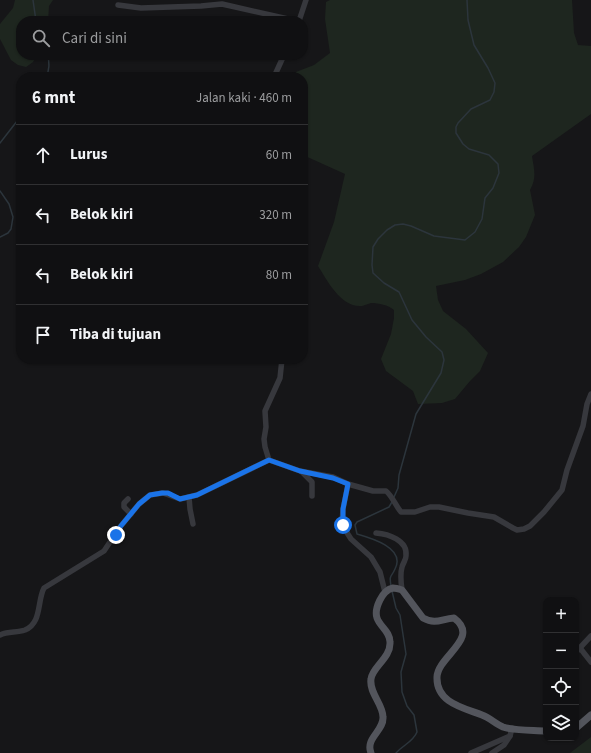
<!DOCTYPE html>
<html lang="id">
<meta charset="utf-8">
<style>
:root{--surface:#101012;--page:#1e1e20;--text:#f1f3f6;--muted:#9c9d9f;--line:#303032}
body{margin:0;font-family:"Source Sans 3",sans-serif;background:var(--page);color:var(--text)}
.controls{position:absolute;right:12px;bottom:12px;display:grid;overflow:hidden;border-radius:8px;box-shadow:0 1px 3px #0004}
.controls button{width:36px;height:36px;display:grid;place-items:center;padding:0;border:0;border-bottom:1px solid var(--line);background:var(--surface);color:var(--text);font:20px sans-serif}
.stop{position:absolute;width:12px;height:12px;margin:-9px;border:3px solid #1a73e8;border-radius:50%;background:#fff}
.stop.end{background:#1a73e8;border-color:#fff;box-shadow:0 1px 4px #0008}
.list{margin:0;padding:0;list-style:none}
h2{display:flex;justify-content:space-between;align-items:center;height:52px;margin:0;padding:0 16px;font-size:17px}
h2 small{font-size:13px;font-weight:400;color:var(--muted)}
.list li{display:grid;grid-template-columns:26px 1fr auto;gap:12px;align-items:center;box-sizing:border-box;height:60px;padding:0 16px;border-top:1px solid var(--line)}
.list b{display:block;font-size:15px;white-space:nowrap}
.list em{font-size:13px;font-style:normal;color:var(--muted)}
.icon{flex:none;width:22px;height:22px;fill:none;stroke:currentColor;stroke-width:2;stroke-linecap:round;stroke-linejoin:round}
.map{position:relative;flex:none;width:591px;height:753px;overflow:hidden}
.search{position:absolute;background:var(--surface);box-shadow:0 1px 3px #0004;left:16px;top:16px;width:292px;height:44px;display:flex;align-items:center;gap:10px;box-sizing:border-box;padding:0 14px;border-radius:16px;color:var(--muted);font-size:15px}
.panel{position:absolute;background:var(--surface);box-shadow:0 1px 3px #0004;left:16px;top:72px;width:292px;height:292px;border-radius:16px}
.map>svg:first-child{display:block}
</style>
<div class="map">
<svg width="591" height="753" viewBox="0 0 591 753">
<rect width="100%" height="100%" fill="#161618"/>
<g fill="#1e261f">
<path d="M15,0H53L49,6L48,21H21V55H37L33,62L26,67L18,65L11,60L0,39V24L13,8Z"/>
<path d="M330,0H572L574,33L578,45L591,46V114L532,156C534,170 537,177 530,190L535,215L526,237L519,247L503,262L481,274L465,280L436,286L438,300L443,311L466,329L488,353L480,371L470,381L455,399L442,403L418,404L413,391L386,371L381,359L391,334L394,318V310C388,305 379,303 371,303C368,304 365,305 362,306C341,308 327,280 318,266L334,222L345,174L303,155V77H296V72L314,65L330,53L325,19L326,2Z"/>
<path d="M591,737V753H570Z"/>
</g>
<g fill="none" stroke-linecap="round" stroke-linejoin="round">
<g stroke="#2c353c" stroke-width="1.5">
<path d="M33,0L36,21"/>
<path d="M46,77C50,69 49,63 48,55"/>
<path d="M0,143L21,116"/>
<path d="M0,191L9,204L13,217L11,229L8,233L0,237"/>
<path d="M394,497L398,488L399,475L416,414L441,373L444,360L442,352L426,337L412,320L399,292L384,283L373,273L372,265L373,247L378,239L387,230L395,225L403,224L411,226L434,236L465,240L475,232L482,219L485,198L493,188L499,173L498,164L489,155L469,149L463,144L456,133V127L458,123L471,109L490,100L494,92L495,83L488,68L474,45L468,20L467,0"/>
<path d="M391,586C389,574 391,578 395,569C406,548 371,538 357,534L355,525L357,522L389,507L392,502"/>
<path d="M392,591L396,608L400,615L406,654L401,672L402,692L407,706L414,715L417,732C413,742 403,745 396,753"/>
</g>
<g stroke="#37383d" stroke-width="5.5">
<path d="M118,5L141,8L201,6L222,4L297,21"/>
<path d="M299,21L306,0"/>
<path d="M274,77L284,55"/>
<path d="M269,460L265,447L264,439L266,427L265,411L280,378L282,359"/>
<path d="M302,472L312,482V496"/>
<path d="M348,484L373,491H386C393,497 395,505 401,512H415L430,507H439L468,513L494,517L513,528L517,530L524,529L530,526L544,512L562,490L567,470L583,426L587,404L591,394"/>
<path d="M189,497L190,509L193,524"/>
<path d="M128,499L124,503V507L131,514"/>
<path d="M376,533C388,534 408,540 406,556C406,560 403,563 402,567C400,574 401,583 402,590"/>
<path d="M0,635C8,631 17,633 25,630C42,623 37,601 44,588L104,551L120,527L139,504L150,495L163,493L180,499L197,495L269,460L300,471L333,477L348,484L343,509L342,523L344,528L351,539L371,557L380,572L385,592"/>
<path d="M580,648L591,662"/>
<path d="M576,652L591,636"/>
<path d="M471,753L510,736L512,728"/>
<path d="M492,753L504,745L510,736"/>
</g>
<g stroke="#53555c" stroke-width="7">
<path d="M576,728L591,715"/>
<path d="M371,753C365,738 384,731 383,717C383,704 369,693 371,679C372,667 391,658 390,642C390,631 380,627 377,618C374,609 382,590 393,588C396,588 399,589 402,590L423,618C436,625 441,619 454,618C481,638 438,656 437,677C436,703 464,708 482,715C490,718 496,724 503,727C514,731 534,730 546,731"/>
</g>
</g>
<g fill="none" stroke-linecap="round" stroke-linejoin="round">
<path stroke="#1a73e8" stroke-width="5" d="M116,535L120,527L139,504L150,495L162,493H168L180,499L197,495L269,460L300,471L333,478L348,484L343,509V525"/>
</g>
</svg>
<div class="controls">
<button>+</button>
<button>−</button>
<button><svg class="icon" aria-label="locate" viewBox="0 0 24 24"><circle cx="12" cy="12" r="6"/><path d="M12 2v4M12 18v4M2 12h4M18 12h4"/></svg></button>
<button><svg class="icon" aria-label="layers" viewBox="0 0 24 24"><path d="M12 4l9 5-9 5-9-5zM3 14l9 5 9-5"/></svg></button>
</div>
<div class="stop" style="left:343px;top:525px"></div>
<div class="stop end" style="left:116px;top:535px"></div>
<div class="search"><svg class="icon" aria-label="search" viewBox="0 0 24 24"><circle cx="10" cy="10" r="6"/><path d="M15 15l6 6"/></svg>Cari di sini</div>
<section class="panel">
<h2>6 mnt<small>Jalan kaki · 460 m</small></h2>
<ul class="list">
<li><svg class="icon" aria-label="ahead" viewBox="0 0 24 24"><path d="M12 20V5M6 11l6-6 6 6"/></svg><div><b>Lurus</b></div><em>60 m</em></li>
<li><svg class="icon" aria-label="left" viewBox="0 0 24 24"><path d="M17 20v-9H6M10 6l-5 5 5 5"/></svg><div><b>Belok kiri</b></div><em>320 m</em></li>
<li><svg class="icon" aria-label="left" viewBox="0 0 24 24"><path d="M17 20v-9H6M10 6l-5 5 5 5"/></svg><div><b>Belok kiri</b></div><em>80 m</em></li>
<li><svg class="icon" aria-label="arrive" viewBox="0 0 24 24"><path d="M6 21V4h12l-3 4 3 4H6"/></svg><div><b>Tiba di tujuan</b></div></li>
</ul>
</section>
</div>
